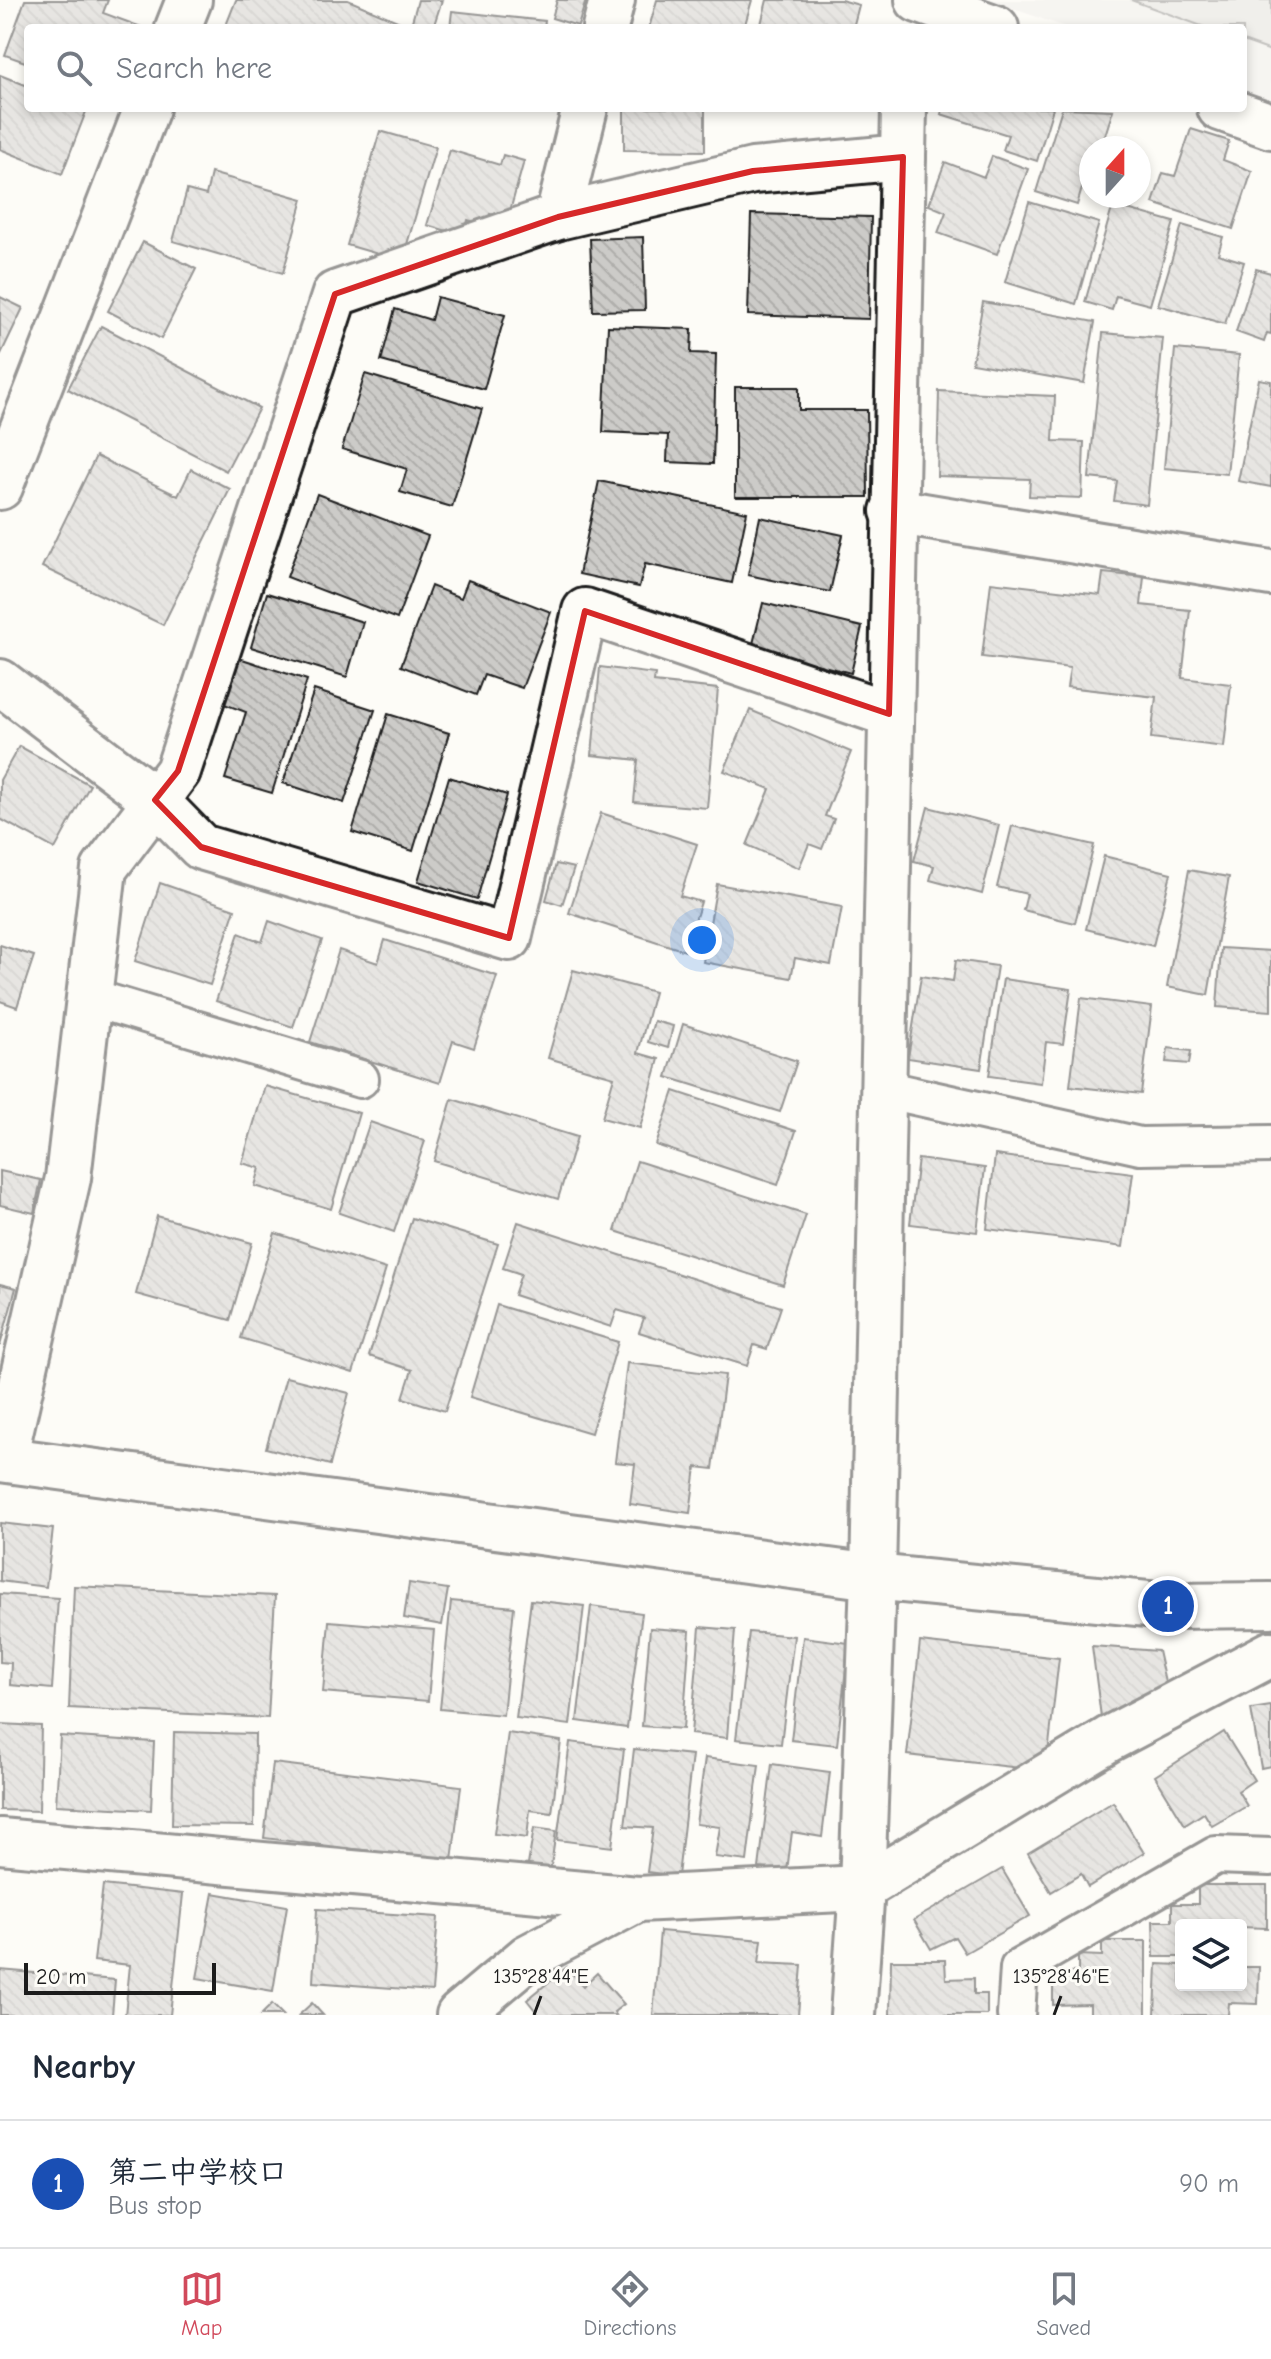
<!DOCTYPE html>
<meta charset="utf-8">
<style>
:root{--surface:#fff;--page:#f6f6f7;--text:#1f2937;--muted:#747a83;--line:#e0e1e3;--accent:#d1495b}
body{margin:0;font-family:"Comic Neue","Klee One",sans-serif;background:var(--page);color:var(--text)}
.controls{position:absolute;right:24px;bottom:24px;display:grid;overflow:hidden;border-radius:8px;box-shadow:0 4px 12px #0003}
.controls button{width:72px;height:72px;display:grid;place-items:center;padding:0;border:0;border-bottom:2px solid var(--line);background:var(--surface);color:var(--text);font:40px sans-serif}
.compass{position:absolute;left:1079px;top:136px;width:72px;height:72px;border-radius:50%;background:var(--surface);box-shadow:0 4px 12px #0003;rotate:21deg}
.scale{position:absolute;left:24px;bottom:20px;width:192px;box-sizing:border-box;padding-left:8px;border:4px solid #1c1c1c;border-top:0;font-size:22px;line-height:28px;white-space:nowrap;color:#1c1c1c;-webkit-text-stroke:6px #fdfcf7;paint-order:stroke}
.you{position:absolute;left:702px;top:940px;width:28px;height:28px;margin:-20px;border:6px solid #fff;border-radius:50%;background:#1a73e8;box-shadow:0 0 0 12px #1a73e833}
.badge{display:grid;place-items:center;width:52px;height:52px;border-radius:50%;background:var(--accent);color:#fff;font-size:26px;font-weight:700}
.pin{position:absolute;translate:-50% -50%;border:4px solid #fff;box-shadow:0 2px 8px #0006}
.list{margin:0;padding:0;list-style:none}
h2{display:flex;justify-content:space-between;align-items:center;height:104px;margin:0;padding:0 32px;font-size:34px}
h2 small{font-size:26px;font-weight:400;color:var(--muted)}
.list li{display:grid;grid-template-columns:52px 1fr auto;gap:24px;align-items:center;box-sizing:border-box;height:128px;padding:0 32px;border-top:2px solid var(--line)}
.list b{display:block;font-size:30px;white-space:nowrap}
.list p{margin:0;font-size:26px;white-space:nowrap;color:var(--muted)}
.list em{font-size:26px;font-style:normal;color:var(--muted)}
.icon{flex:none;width:44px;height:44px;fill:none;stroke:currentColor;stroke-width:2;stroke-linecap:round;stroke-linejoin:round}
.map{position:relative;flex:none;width:1271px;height:2015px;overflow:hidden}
.search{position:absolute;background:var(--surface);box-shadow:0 4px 12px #0003;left:24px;right:24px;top:24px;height:88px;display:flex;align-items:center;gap:20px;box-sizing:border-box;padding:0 28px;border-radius:8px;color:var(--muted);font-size:30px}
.sheet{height:232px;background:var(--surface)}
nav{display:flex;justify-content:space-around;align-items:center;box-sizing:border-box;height:112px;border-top:2px solid var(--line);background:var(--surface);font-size:22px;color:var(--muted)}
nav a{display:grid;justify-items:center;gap:4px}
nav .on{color:var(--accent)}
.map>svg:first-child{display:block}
</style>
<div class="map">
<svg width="1271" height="2015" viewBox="0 0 1271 2015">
<defs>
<pattern id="building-back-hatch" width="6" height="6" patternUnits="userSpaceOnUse" patternTransform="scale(2)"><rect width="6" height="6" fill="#cccbc8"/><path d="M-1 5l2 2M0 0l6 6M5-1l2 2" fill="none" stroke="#afaeab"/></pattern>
</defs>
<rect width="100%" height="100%" fill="#fdfcf7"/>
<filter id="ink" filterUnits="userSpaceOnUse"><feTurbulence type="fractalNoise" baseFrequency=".0125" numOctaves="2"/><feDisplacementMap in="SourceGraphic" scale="16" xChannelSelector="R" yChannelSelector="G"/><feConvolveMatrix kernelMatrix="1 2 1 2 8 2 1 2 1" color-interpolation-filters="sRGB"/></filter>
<g filter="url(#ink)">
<path fill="#eeede9" d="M989,0H1271V100L1243,90V28H1068Z"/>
<path fill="#e0dfdb" stroke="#7e7e7c" stroke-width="2" d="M1131,0H1271V51L1243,41V28H1207Z"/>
<g fill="url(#building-back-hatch)" stroke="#1c1c1c" stroke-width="2">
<path d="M25,0H108L103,13L144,28H28V63L5,55Z"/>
<path d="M236,0H348L400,22L398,28H225Z"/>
<path d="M418,0H442L433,28L411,25Z"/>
<path d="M557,0H586L578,26L552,18Z"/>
<path d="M657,0H752L744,28H649Z"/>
<path d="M767,0H841L859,5L853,28H760Z"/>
<path d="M452,11L545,21L544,28H450Z"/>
<path d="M0,75L28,86V108L87,109L62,174L0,149Z"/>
<path d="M624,108H705V151L624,150Z"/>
<path d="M943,108H1053L1037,161L1003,150L1008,135L941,114Z"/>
<path d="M1062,108L1113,110L1101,148H1091V187L1083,185L1077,205L1036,192Z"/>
<path d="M1191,129L1229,141L1223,160L1252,171L1233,229L1153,203L1163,173L1175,176Z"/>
<path d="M380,131L436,147L402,261L347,245Z"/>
<path d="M450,150L500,165L503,155L524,161L508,218L490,214L486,225L468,220L464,236L427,225Z"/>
<path d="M992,156L1028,169L997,254L938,233L946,212L929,205L945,162L984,177Z"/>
<path d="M211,173L303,199L283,273L173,241L187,190L206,195Z"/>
<path d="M1029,202L1099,223L1076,304L1005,282Z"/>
<path d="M1113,205L1174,222L1150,305L1116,296L1112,310L1085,302Z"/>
<path d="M751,214L871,217L869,319L748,315Z"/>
<path d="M1182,225L1223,237L1218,254L1244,262L1225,324L1158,305Z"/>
<path d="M643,237L645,310L593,311L590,239Z"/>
<path d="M143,242L196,269L161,339L108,311Z"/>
<path d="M1256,269L1271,273V334L1267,333L1264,342L1236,332Z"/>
<path d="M0,297L23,308L0,356Z"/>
<path d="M437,297L505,315L484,389L381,361L395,309L431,320Z"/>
<path d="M983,302L1095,322L1084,383L972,363Z"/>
<path d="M101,326L259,408L226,471L68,389Z"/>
<path d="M608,326L692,329L691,353L716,354L713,464L667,462L668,435L603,432Z"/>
<path d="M1103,333L1163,338L1147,505L1114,501L1117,481L1089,478Z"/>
<path d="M1175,349L1239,355L1227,474L1164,468Z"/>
<path d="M365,374L482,409L452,507L400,492L407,469L342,449Z"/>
<path d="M1259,379L1271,381V487L1238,481Z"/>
<path d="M735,387H799V410H867L868,497H735Z"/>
<path d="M939,391L1055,396L1053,441L1084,442L1082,498L1029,496L1030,479L937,476Z"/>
<path d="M96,456L178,496L191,469L230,489L163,625L42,567Z"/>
<path d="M599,481L747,512L732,583L645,564L639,587L579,574Z"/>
<path d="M317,494L428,536L397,619L287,577Z"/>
<path d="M760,517L843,535L830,592L748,575Z"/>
<path d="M1103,573L1144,577L1141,605L1190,610L1182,678L1231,684L1224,747L1151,738L1156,697L1067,687L1070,668L982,657L991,582L1100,595Z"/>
<path d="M468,580L551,612L522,688L484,675L476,695L401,666L431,586L461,598Z"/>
<path d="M267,593L363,622L347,677L251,647Z"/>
<path d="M763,603L862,627L851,673L752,648Z"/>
<path d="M239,658L307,680L272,793L225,779L246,712L224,704Z"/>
<path d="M600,667L655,674L654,682L718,689L707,808L634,802L638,760L592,755Z"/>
<path d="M314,690L375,710L344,803L283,783Z"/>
<path d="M750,710L851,752L825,816L834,819L822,849L809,844L799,868L747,845L770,789L724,771Z"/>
<path d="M388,714L449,733L413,851L352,832Z"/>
<path d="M19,746L90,785L55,849L0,819V780Z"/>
<path d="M449,777L507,795L477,899L418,881Z"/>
<path d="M928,807L999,825L982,894L930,880L934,866L914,861Z"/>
<path d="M601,813L697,844L680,896L701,902L685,951L569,913Z"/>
<path d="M1012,826L1094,845L1075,923L1023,910L1027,894L997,887Z"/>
<path d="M1104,856L1171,873L1153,946L1086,929Z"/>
<path d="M556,864L574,868L562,905L546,900Z"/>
<path d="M1189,870L1229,877L1208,995L1167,987Z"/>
<path d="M160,883L235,909L210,985L135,961Z"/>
<path d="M717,884L842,907L831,965L795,958L791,978L703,962Z"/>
<path d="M269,921L322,940L293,1027L216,1001L239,933L262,942Z"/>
<path d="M385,940L497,976L474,1048L453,1041L440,1083L310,1042L339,950L378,963Z"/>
<path d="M0,945L34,956L17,1007L0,1001Z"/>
<path d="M1221,948L1271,951V1011L1217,1007Z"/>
<path d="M956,960L997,966L981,1069L908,1058L921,976L953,981Z"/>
<path d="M573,970L654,992L638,1053L659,1059L640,1128L602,1118L614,1077L548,1058Z"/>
<path d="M1003,979L1071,989L1063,1044L1046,1042L1041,1083L989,1076Z"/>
<path d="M1081,998L1152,1007L1141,1094L1070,1086Z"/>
<path d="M654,1021L673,1026L668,1048L648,1042Z"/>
<path d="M683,1024L797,1061L780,1112L667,1077Z"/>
<path d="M1168,1048L1191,1051L1189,1064L1166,1062Z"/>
<path d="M265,1086L359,1113L331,1209L255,1186L260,1168L242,1163Z"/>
<path d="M674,1091L796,1131L778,1185L656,1145Z"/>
<path d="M452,1099L577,1137L558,1199L434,1161Z"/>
<path d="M370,1122L425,1141L394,1232L339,1213Z"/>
<path d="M995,1155L1133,1173L1123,1247L987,1229Z"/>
<path d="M918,1159L985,1168L977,1232L910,1224Z"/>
<path d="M637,1161L806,1215L783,1285L615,1231Z"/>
<path d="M0,1171L41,1180L34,1213L0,1205Z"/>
<path d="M157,1216L252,1243L230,1320L136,1294Z"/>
<path d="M412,1218L498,1244L445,1411L403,1398L412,1370L369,1356Z"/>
<path d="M518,1222L781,1307L767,1349L754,1345L747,1366L639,1332L644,1318L617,1310L611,1327L514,1295L521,1274L503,1268Z"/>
<path d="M275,1233L386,1269L353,1373L241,1338Z"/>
<path d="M0,1284L16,1288L0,1346Z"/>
<path d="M497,1305L618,1342L591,1433L470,1397Z"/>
<path d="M627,1363L725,1375L713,1469L696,1467L690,1513L630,1504L635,1464L615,1462Z"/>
<path d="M286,1377L349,1393L330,1465L266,1448Z"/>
<path d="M0,1523L53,1529L46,1587L0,1581Z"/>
<path d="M409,1583L448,1589L442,1625L404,1618Z"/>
<path d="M74,1586L275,1596L268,1718L69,1708Z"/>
<path d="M0,1594L58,1598L52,1689L10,1685L11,1663L0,1662Z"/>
<path d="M531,1600L584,1606L570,1725L516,1718Z"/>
<path d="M451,1601L514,1607L503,1715L440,1709Z"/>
<path d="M591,1606L642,1613L627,1728L577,1721Z"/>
<path d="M329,1621L434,1630L428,1701L323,1692Z"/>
<path d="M700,1627L735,1630L727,1738L691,1734Z"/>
<path d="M650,1628L690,1631L683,1729L642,1726Z"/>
<path d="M749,1632L794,1636L781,1744L736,1739Z"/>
<path d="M803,1637L849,1643L837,1745L791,1740Z"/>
<path d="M920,1642L1059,1658L1046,1771L907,1755Z"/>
<path d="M1092,1646L1158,1651L1166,1687L1102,1725Z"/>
<path d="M1271,1706V1766L1261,1768L1251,1709Z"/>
<path d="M0,1724L41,1726L39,1811L0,1810Z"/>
<path d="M174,1732L255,1734L254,1826L172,1825Z"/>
<path d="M1224,1732L1254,1780L1238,1791L1247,1806L1212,1826L1204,1813L1185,1825L1155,1776Z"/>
<path d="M508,1733L561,1741L552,1813L530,1810L527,1838L494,1834Z"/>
<path d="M60,1736L154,1742L151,1810L56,1805Z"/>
<path d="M570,1742L624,1749L612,1847L557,1840Z"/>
<path d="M634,1749L692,1755L678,1876L647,1872L653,1828L625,1826Z"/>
<path d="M705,1758L759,1765L747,1861L715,1857L720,1827L696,1824Z"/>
<path d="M273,1763L461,1786L452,1861L264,1838Z"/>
<path d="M772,1764L830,1772L822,1837L792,1832L787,1871L759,1868Z"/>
<path d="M1113,1802L1144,1853L1088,1887L1081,1874L1051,1892L1028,1853Z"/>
<path d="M534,1828L556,1831L549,1880L526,1877Z"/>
<path d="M1002,1869L1030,1916L965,1953L955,1937L931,1949L914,1920Z"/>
<path d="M103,1885L183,1894L170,2015H125L130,1965L94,1961Z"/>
<path d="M1198,1885H1267V1928L1181,1925V1957H1154L1153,1921H1172V1904H1198Z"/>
<path d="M213,1893L287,1906L273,1991L197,1978Z"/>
<path d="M317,1909L438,1917L432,1991L313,1982Z"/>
<path d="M660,1931L762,1940L759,1963L802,1965L798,2015H653Z"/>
<path d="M1102,1941H1146V2015H1090V2004L1053,2005V1972H1078V1955L1102,1956Z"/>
<path d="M891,1960H945L946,1979L974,1978V1994H987V2015H890Z"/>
<path d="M1157,1964L1181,1965V1985H1241V1967H1259L1258,2004L1229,2003L1228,2015H1155Z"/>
<path d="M567,1967L583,1986L597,1973L624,2004L614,2012L616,2015H539L527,2000Z"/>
<path d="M0,1970L115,1980L112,2015H0Z"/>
<path d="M312,2003L323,2015H299Z"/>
<path d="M272,2004L283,2015H261Z"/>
</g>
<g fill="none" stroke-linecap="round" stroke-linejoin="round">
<g stroke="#1c1c1c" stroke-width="42">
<g id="service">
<path d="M89,997L360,1079"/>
<path d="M883,1089L1140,1146L1271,1144"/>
<path d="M1016,2015L1019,1968L1216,1855L1271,1857"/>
</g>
</g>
<g stroke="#1c1c1c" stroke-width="50">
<g id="minor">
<path d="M918,0L996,28"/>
<path d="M178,28L189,0"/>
<path d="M605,28L612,0"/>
<path d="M1220,108L1271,126"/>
<path d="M558,217L585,108"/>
<path d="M0,487L147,108"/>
<path d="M893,511L1271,573"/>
<path d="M0,682L155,800L201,847L509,938L585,611L889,714"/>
<path d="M0,1459L873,1577L1168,1606L1271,1605"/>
<path d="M4,1459L68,1178L104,869L178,771L335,294L558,217L753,171L903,157"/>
<path d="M0,1841L638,1899"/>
<path d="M459,2015L528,1957L638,1899L862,1888L1109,1739L1271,1654"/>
<path d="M853,2015L862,1888L873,1577L904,108"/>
</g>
</g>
<use href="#service" stroke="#fdfcf7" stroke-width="36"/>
<use href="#minor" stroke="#fdfcf7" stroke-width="44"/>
</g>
</g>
<path d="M0 0H1271V2015H0ZM903,157L889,714L585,611L509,938L201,847L155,800L178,771L335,294L558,217L753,171Z" fill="#fdfcf7" fill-opacity=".55" fill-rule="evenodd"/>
<path fill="none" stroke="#d62828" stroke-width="6" stroke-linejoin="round" d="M903,157L889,714L585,611L509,938L201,847L155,800L178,771L335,294L558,217L753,171Z"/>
<path fill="none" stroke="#1c1c1c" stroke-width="3" d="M534,2015L541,1996M1054,2015L1061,1996"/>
<g font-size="20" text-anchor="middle" fill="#1c1c1c" stroke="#fdfcf7" stroke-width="6" stroke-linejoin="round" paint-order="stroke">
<text x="541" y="1983">135°28'44"E</text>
<text x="1061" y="1983">135°28'46"E</text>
</g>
</svg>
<div class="controls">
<button><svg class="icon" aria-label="layers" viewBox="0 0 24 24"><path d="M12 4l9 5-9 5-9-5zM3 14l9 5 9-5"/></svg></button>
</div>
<svg class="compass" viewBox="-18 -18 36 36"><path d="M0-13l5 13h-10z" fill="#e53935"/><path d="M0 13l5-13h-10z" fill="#747a83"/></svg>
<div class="scale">20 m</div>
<div class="you"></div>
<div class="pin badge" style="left:1168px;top:1606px;background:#1a4fb4">1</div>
<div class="search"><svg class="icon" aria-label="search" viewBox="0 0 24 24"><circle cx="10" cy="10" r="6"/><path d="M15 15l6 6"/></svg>Search here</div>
</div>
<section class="sheet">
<h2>Nearby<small></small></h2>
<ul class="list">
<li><span class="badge" style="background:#1a4fb4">1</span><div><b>第二中学校口</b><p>Bus stop</p></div><em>90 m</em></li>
</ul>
</section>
<nav>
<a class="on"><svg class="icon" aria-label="map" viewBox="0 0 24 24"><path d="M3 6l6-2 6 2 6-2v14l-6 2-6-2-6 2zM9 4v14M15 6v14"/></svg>Map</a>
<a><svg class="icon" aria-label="directions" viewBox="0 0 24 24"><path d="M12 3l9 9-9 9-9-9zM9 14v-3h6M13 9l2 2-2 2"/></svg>Directions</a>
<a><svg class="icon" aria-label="saved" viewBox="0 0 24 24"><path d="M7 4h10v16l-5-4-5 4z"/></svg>Saved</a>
</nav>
